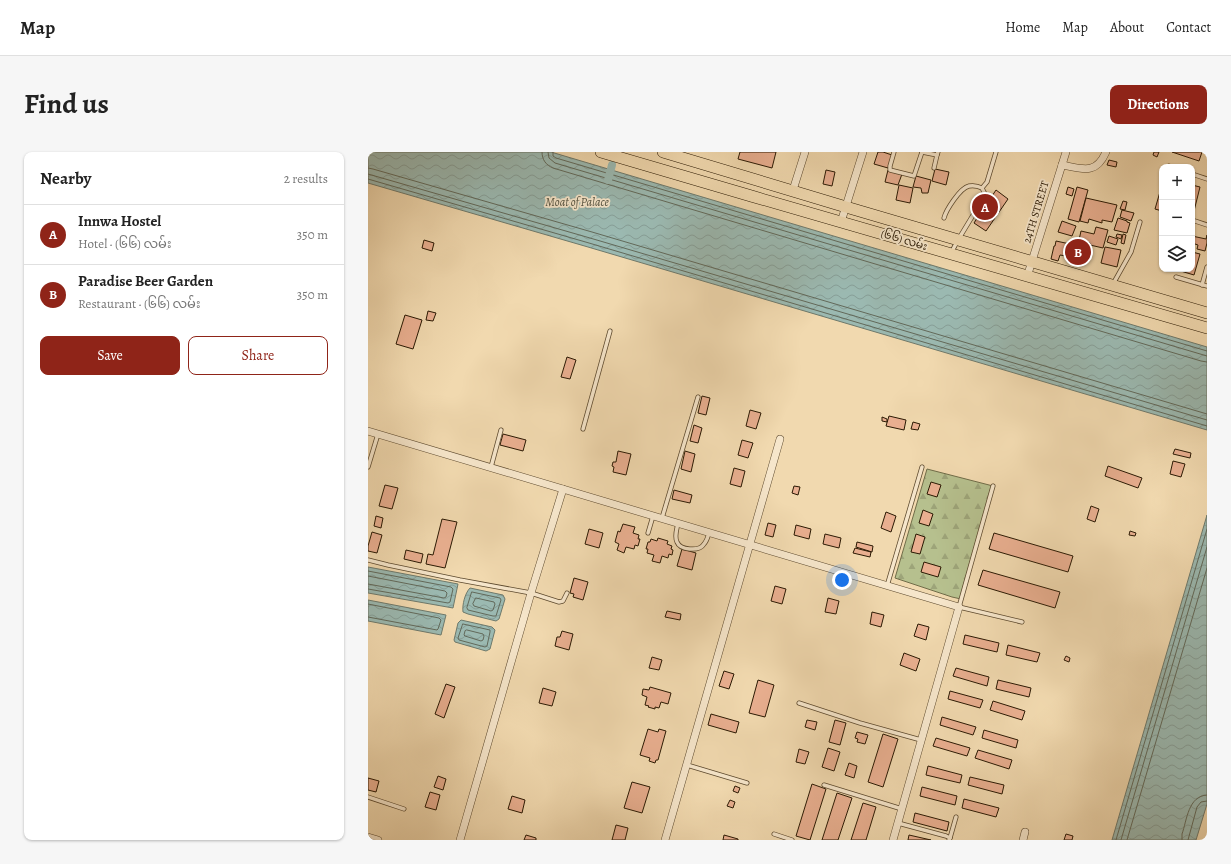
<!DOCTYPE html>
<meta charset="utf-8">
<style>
:root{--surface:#fff;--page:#f6f6f6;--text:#222;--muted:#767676;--line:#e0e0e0;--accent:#8f2418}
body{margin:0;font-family:Alegreya,"Noto Sans Myanmar",serif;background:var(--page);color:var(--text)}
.controls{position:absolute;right:12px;top:12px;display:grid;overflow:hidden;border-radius:8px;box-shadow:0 1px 3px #0004}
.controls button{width:36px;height:36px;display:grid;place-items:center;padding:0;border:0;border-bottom:1px solid var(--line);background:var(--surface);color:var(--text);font:20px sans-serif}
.you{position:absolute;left:474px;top:428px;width:14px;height:14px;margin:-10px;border:3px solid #fff;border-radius:50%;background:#1a73e8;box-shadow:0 0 0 6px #1a73e833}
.badge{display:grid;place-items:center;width:26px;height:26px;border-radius:50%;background:var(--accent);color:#fff;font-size:13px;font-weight:700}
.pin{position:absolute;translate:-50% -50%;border:2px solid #fff;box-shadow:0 1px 4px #0006}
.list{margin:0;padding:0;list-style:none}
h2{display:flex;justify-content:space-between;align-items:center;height:52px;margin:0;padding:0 16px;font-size:17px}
h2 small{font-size:13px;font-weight:400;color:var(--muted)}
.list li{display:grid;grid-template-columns:26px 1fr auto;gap:12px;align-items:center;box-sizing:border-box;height:60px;padding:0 16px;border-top:1px solid var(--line)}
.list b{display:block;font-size:15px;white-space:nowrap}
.list p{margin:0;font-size:13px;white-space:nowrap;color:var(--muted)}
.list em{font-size:13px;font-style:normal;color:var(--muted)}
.actions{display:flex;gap:8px;padding:12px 16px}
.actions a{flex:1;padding:9px 0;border:1px solid var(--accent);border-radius:8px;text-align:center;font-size:14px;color:var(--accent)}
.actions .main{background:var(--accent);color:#fff}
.icon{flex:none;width:22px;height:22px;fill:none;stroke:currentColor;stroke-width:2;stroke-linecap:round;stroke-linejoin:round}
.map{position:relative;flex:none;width:839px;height:688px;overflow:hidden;border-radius:8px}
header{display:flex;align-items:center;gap:24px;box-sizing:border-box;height:56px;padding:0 20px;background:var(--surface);border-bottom:1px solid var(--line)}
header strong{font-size:19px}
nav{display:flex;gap:22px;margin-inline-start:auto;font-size:14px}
.intro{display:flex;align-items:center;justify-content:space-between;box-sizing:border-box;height:96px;padding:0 24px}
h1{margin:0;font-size:28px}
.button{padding:10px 18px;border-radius:8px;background:var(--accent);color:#fff;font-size:14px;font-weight:700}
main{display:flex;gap:24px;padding:0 24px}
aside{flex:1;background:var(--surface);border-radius:8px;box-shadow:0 1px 3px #0004}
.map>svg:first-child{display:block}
</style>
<header>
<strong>Map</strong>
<nav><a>Home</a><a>Map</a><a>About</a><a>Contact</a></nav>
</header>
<div class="intro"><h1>Find us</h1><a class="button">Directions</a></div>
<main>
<aside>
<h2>Nearby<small>2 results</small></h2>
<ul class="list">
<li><span class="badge">A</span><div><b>Innwa Hostel</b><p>Hotel · (၆၆) လမ်း</p></div><em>350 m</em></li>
<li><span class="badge">B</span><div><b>Paradise Beer Garden</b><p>Restaurant · (၆၆) လမ်း</p></div><em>350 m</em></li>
</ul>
<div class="actions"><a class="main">Save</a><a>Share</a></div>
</aside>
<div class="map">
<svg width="839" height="688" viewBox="0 0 839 688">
<defs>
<pattern id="forest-firs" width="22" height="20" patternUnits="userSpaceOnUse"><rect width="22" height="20" fill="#b6c08e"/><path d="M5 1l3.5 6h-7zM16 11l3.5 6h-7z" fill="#9da479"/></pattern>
<pattern id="water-waves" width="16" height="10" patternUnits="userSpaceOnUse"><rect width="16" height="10" fill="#9bb9b1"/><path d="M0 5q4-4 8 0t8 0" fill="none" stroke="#869e97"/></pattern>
</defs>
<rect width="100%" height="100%" fill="#f1d9af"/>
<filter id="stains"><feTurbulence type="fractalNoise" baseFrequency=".005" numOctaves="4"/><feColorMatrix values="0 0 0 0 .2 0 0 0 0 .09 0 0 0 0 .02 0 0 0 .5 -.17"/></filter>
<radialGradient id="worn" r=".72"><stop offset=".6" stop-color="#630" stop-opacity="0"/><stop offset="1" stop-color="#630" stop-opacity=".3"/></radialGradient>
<path fill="url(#forest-firs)" stroke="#706c48" d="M559,317L625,334L593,447L584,445L527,426Z"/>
<g fill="url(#water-waves)" stroke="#6e796b">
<path d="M0,0H183L839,195V278L220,95L0,31Z"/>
<path d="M839,363V652L828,688H744Z"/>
<path d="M0,415L90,432L85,456L0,441Z"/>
<path d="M102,436L135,443L137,447L131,467L128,469L100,462L95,460C94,453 97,441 102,436Z"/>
<path d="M0,448L78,463L73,483L0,469Z"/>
<path d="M93,468L124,475L127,478L122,497L118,499L87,490L86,488L90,471Z"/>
</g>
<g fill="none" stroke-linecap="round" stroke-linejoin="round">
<g stroke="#62695a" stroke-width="1">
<path d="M174,0C174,8 178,13 185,16L833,209L839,210"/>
<path d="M180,0L181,6L187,11L839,204"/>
<path d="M185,0V4L188,6L839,199"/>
<path d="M0,16L5,17L224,80L839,262"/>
<path d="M0,22L222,86L839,268"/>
<path d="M0,27L221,91L839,274"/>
<path d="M0,419L83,435L85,437L82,450L80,451L0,437"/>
<path d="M0,424L77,439L79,441L78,445L76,446L0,432"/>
<path d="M104,440L132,446L133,448L128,464H125L100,458L99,456Z"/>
<path d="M108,446L126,450L127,452L125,458L123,459L106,454L105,452Z"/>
<path d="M0,452L71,466L73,468L70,477L69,478L0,465"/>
<path d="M95,472L122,478V480L119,494L117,495L91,488L90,486L94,474Z"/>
<path d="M99,478L115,482L116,484L115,488L113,489L97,484L96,483L97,479Z"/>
<path d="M748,688L839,377"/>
<path d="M753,688L839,395"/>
<path d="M759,688L839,416"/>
<path d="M814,688V682C819,668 820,644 839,643"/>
<path d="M820,688L829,655L833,650L839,649"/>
</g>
<path stroke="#9bb9b1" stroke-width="8" d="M240,28L244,13"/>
</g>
<g fill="#e9af90" stroke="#2a1903">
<path d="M372,0H408L404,16L370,7Z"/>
<path d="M510,0H515L524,3L520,16L506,12Z"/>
<path d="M786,0H791L789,5L785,3Z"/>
<path d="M804,0H834L831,9Z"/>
<path d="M741,8L749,10L748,15L739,13Z"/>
<path d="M567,17L581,20L578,33L564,29Z"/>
<path d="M458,18L467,20L464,34L455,32Z"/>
<path d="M520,18L534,22L530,33L517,30Z"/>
<path d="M548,24L563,28L560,41H554L553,36L545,35Z"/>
<path d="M531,33L545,36L542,51L528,48Z"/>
<path d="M794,33V59L787,57Z"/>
<path d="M824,33L832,35L825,63H824Z"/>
<path d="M700,35L706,37L704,44L698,42Z"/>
<path d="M709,35L720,38L711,70L700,67Z"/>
<path d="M628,38L640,47L618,79L606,71L613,60L607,57L614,46L620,50Z"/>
<path d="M718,46L749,53L744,70L734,68V71L721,67L720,71L712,69Z"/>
<path d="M755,49L759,50L757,58L752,57Z"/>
<path d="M754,58L766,61L763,69L752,65Z"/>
<path d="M750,66L759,69V70L762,71L759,81L746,78Z"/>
<path d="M694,69L708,74L704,84L690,80Z"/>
<path d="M728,75L740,78L735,96L722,93V91L711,88L713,79L726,82Z"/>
<path d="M749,82L754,83L753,87L748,85Z"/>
<path d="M755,82L758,83L756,92L753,91Z"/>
<path d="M839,83V91L837,99L829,97L830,93L824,91V84L838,87Z"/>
<path d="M741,84L750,87L748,93L739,90Z"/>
<path d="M56,88L66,91L64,99L54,96Z"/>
<path d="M688,89L702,92L698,104L692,103L690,109L683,107L686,94H687Z"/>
<path d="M737,95L753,98L749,115L733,111Z"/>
<path d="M824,100L832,102L826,123L806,117H824Z"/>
<path d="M60,159L68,161L65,169L58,168Z"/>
<path d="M37,163L54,168L45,197L28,192Z"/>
<path d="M199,205L208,208L202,227L193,225Z"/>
<path d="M334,244L342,246L338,263L330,261Z"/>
<path d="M382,258L393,261L388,277L378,274Z"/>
<path d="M521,264L538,268L536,278L518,274Z"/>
<path d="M514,265L519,267V270L514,269Z"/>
<path d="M545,270L552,272L550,278L543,277Z"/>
<path d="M326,273L334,276L330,291L322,289Z"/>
<path d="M135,282L158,288L155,299L132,293Z"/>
<path d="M374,288L385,291L380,306L370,303Z"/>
<path d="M807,297L823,301L822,306L805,302Z"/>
<path d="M250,299L263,302L258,323L245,320L246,315L244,314L245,310H248Z"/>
<path d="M317,299L327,302L323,320L313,317Z"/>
<path d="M805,309L817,312L813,325L802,322Z"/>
<path d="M740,314L774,326L770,336L737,324Z"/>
<path d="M366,316L377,319L373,335L362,332Z"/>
<path d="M563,330L573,333L569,345L559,342Z"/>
<path d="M17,333L30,336L24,357L11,354Z"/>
<path d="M426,334L432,335L430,343L424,341Z"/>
<path d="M306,338L324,343L322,351L304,347Z"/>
<path d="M723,354L731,357L727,370L719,367Z"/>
<path d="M555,358L565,362L561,374L551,371Z"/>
<path d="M518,360L528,364L523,380L513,376Z"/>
<path d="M8,364L15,366L13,376L6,374Z"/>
<path d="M74,367L89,370L77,416L58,412L60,402L65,403Z"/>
<path d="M400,371L408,373L405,385L397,383Z"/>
<path d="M255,372L267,375L265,381L271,383L270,387H272L270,394L267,393L266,397L258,395L256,401L249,398L251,392L247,390L250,379L252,380Z"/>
<path d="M428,373L443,377L441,387L426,383Z"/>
<path d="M221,377L235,381L231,396L217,392Z"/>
<path d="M762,379L768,381L767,384L761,383Z"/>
<path d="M4,380L14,383L9,401L0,399V394Z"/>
<path d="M626,381L705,404L700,420L621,397Z"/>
<path d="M457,382L473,386L471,396L455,392Z"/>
<path d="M548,382L557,385L552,402L543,400Z"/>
<path d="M290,386L300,389L299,392L304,394L303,397L305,398L304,403L301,402L300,406L294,404L292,411L284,409L286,403L279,401L280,397H278L280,390H282L283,387L289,389Z"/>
<path d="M489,390L505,394L504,400L488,395Z"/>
<path d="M487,396L503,400L502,405L485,401Z"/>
<path d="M314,397L328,401L324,418L309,414Z"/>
<path d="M38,398L55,402L53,411L36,407Z"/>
<path d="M556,410L573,415L570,425L553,420Z"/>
<path d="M615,418L692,440L687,456L610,433Z"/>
<path d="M206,426L220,430L215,448L205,445L206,442L202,441Z"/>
<path d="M407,434L418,437L414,452L403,449Z"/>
<path d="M460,446L471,449L468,462L457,460Z"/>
<path d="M299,459L313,462L312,468L297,465Z"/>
<path d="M504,460L516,463L513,475L502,472Z"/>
<path d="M550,472L561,475L558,488L546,484Z"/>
<path d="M194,479L205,482L201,498L187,494L189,485H192Z"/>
<path d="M597,483L631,491L629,500L595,492Z"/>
<path d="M640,493L672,501L669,510L638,503Z"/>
<path d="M536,501L552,507L548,519L532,513Z"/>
<path d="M698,504L702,506L701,510L696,508Z"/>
<path d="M284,505L294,508L291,518L281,516Z"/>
<path d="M588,516L621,525L619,534L585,524Z"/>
<path d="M356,519L366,522L361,537L351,534Z"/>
<path d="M390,528L406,533L397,565L381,561Z"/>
<path d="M630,528L663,536L661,545L628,537Z"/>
<path d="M78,532L87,535L76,566L67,562Z"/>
<path d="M282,535L303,541L300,552L293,550L291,556L287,555V557L280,555L281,554L277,553L279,545L274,543L275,537L281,538Z"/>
<path d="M175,536L188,540L184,554L171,551Z"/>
<path d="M582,539L615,548L612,556L580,547Z"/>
<path d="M625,549L657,559L654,568L622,558Z"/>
<path d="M343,562L371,570L368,581L340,573Z"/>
<path d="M574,565L608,575L605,583L572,573Z"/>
<path d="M439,568L449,570L447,578L437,575Z"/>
<path d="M467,568L478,571L472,593L461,590Z"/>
<path d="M280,577L290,580L291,577L298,579L290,608H288L287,611L281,609L282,606L272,603Z"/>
<path d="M616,578L650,588L648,596L614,586Z"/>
<path d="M489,580L500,583L497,592L489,590L490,587L487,586Z"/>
<path d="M515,582L530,587L515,635L500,630Z"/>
<path d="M568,586L602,596L599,604L565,594Z"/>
<path d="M460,596L472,600L466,619L454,615Z"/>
<path d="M431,597L441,600L437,612L428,610Z"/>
<path d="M610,598L644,608L641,617L607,606Z"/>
<path d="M481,611L489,614L486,626L477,623Z"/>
<path d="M560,614L594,623L592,631L558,623Z"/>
<path d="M70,624L78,627L75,638L66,635Z"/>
<path d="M602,625L636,633L634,642L600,633Z"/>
<path d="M0,626L11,629L8,640L0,638Z"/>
<path d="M264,630L282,635L274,661L256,656Z"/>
<path d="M444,632L458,637L442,688L428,684Z"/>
<path d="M367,634L372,636L370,641L365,639Z"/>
<path d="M554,635L589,644L587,653L552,644Z"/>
<path d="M62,640L72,643L68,658L57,655Z"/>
<path d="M469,641L484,646L470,688H454Z"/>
<path d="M144,644L157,648L154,661L140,657Z"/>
<path d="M596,647L631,656L628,665L594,656Z"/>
<path d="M362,648L367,650L365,656L359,654Z"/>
<path d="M495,651L508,655L498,688H483Z"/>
<path d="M547,661L581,670L579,679L545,670Z"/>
<path d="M248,673L260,676L257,688H244Z"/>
<path d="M698,682L705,684L704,688H696Z"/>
<path d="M158,683L168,686V688H156Z"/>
<path d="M356,683L370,687V688H355Z"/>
<path d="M541,683L563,688H540Z"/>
</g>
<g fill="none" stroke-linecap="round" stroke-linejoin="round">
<g stroke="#5c492e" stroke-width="5">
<g id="lane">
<path d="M526,0L522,14V18L546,24L554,0"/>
<path d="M554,0L569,3L570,0"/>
<path d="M801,14L804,15"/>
<path d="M566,16L569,3"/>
<path d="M824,22L839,27"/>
<path d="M614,36L619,30L628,0"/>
<path d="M576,66C578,58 592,36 601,34C606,33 610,34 614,36L617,42L616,45L590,88L583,101"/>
<path d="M824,68L839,73"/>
<path d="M808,125L839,134"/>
<path d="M745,132L763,100L772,70"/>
<path d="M834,133L839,115"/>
<path d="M215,277L242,179"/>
<path d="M0,315L10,282"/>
<path d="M123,315L133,278"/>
<path d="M625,334L591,455L654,470"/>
<path d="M294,366L330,245"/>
<path d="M310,371C309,377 306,384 309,390C312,398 331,400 336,392C339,389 340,384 341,381"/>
<path d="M280,381L285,364"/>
<path d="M0,408L20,413L92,428L163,441L191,450L195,449L199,441"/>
<path d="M519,434L554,315"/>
<path d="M431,551L492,571L553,588"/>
<path d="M319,613L379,631"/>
<path d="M456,633L534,657"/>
<path d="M0,645L36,657"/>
<path d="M530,671L578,684L582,686L581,688"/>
<path d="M406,682L424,688"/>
<path d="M582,686L588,665"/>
</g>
</g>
<g stroke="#5c492e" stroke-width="8">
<g id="street">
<path d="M694,13C715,17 728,23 738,0"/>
<path d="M425,38L437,0"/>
<path d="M473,70L495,0"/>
<path d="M659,125L698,0"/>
<path d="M0,279L591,455L525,688"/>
<path d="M0,685L10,688"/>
<path d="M92,688L163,441L195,337"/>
<path d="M297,688C336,554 373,420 412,287"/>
<path d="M655,688L657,680"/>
</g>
</g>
<g stroke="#2a1903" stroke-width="12">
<g id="primary">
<path d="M233,0C435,59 637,119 839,176"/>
<path d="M295,0L478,55L839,161"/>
</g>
</g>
<use href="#lane" stroke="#f6e6cb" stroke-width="3.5"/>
<use href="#street" stroke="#f6e6cb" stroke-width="7"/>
<use href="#primary" stroke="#f1d9af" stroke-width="11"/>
</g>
<g text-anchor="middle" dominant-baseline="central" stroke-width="3.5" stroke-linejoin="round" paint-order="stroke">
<g font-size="11" fill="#2a1903" stroke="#f6e6cb">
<text transform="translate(668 60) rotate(-73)">24TH STREET</text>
<text transform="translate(536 88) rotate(17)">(၆၆) လမ်း</text>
</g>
<g font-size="12" font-style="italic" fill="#525140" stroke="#f6e6cb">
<text x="209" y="50">Moat of Palace</text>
</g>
</g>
<rect width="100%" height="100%" filter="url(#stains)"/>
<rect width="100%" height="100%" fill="url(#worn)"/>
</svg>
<div class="controls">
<button>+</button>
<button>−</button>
<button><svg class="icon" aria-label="layers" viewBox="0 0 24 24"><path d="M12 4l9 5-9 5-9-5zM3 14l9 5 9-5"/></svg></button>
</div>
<div class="you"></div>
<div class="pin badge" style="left:617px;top:55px">A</div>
<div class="pin badge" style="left:710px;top:100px">B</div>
</div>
</main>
